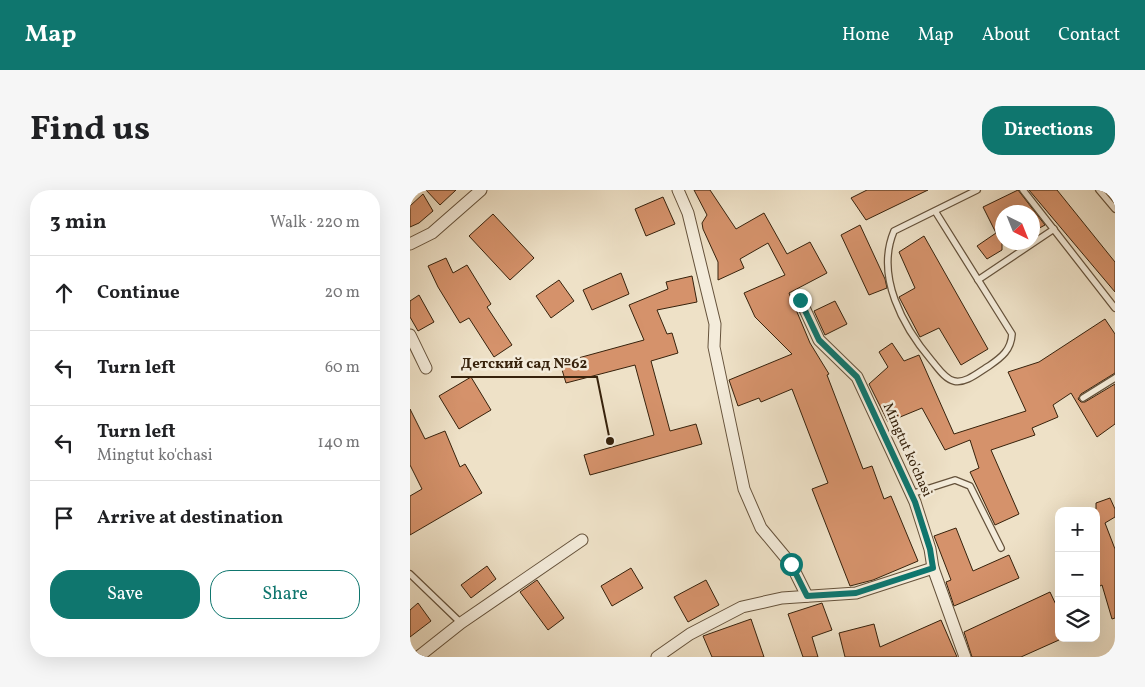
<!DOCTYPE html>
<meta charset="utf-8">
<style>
:root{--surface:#fff;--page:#f6f6f6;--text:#202124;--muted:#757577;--line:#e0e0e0;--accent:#0f766e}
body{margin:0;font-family:Vollkorn,serif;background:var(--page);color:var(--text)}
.controls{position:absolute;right:15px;bottom:15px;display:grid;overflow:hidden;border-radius:10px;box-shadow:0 5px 20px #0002}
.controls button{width:45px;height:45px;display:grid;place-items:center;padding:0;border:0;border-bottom:1px solid var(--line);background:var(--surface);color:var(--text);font:25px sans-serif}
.compass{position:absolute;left:585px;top:15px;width:45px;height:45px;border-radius:50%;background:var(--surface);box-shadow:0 5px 20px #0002;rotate:137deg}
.stop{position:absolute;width:15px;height:15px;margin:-11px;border:4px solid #0f766e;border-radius:50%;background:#fff}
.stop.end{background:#0f766e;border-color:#fff;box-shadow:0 1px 5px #0008}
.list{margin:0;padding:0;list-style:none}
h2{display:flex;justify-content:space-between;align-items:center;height:65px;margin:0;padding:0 20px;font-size:21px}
h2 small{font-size:16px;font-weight:400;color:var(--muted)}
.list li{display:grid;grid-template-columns:32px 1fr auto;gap:15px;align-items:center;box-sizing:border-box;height:75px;padding:0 20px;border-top:1px solid var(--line)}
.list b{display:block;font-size:19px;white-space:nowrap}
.list p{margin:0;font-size:16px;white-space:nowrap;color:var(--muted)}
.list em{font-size:16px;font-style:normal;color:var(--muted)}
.actions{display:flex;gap:10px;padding:15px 20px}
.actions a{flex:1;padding:11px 0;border:1px solid var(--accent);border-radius:20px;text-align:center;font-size:18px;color:var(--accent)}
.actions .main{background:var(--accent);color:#fff}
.icon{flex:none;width:28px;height:28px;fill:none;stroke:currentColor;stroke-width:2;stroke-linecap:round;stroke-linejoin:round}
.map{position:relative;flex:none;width:705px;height:467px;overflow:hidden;border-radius:20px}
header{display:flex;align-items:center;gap:30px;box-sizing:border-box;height:70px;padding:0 25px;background:var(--accent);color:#fff}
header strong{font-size:24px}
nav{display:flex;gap:28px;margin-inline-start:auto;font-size:18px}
.intro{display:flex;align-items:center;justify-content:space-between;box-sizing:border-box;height:120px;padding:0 30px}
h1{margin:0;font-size:35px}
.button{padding:12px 22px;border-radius:20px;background:var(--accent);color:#fff;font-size:18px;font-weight:700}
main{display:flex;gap:30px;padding:0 30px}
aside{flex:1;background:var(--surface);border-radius:20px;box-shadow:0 5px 20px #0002}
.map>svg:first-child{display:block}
</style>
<header>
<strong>Map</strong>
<nav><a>Home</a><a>Map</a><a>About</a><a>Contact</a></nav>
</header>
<div class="intro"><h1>Find us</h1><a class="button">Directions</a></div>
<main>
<aside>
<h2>3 min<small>Walk · 220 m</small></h2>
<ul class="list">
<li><svg class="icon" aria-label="ahead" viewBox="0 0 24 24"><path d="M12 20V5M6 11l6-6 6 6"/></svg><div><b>Continue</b></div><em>20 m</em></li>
<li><svg class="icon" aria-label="left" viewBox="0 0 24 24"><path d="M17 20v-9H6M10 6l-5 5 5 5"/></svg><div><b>Turn left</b></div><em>60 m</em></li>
<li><svg class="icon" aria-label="left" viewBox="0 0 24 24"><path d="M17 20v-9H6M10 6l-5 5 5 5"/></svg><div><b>Turn left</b><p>Mingtut ko'chasi</p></div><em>140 m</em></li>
<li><svg class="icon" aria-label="arrive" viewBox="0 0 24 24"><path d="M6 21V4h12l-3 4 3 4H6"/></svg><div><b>Arrive at destination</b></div></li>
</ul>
<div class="actions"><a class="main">Save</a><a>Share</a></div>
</aside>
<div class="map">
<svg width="705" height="467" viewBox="0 0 705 467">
<rect width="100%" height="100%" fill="#eee1c7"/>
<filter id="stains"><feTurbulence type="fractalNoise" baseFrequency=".004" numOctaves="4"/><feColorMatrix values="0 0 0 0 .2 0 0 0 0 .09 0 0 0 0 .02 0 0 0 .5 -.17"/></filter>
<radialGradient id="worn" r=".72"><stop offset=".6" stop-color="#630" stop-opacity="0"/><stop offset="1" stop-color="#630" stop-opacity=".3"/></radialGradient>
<g fill="#d5926b" stroke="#37220c">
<path d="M16,0H46L30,15Z"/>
<path d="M284,0H300L326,39L354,23L377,64L400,52L417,83L379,103L400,153L419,184L417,185L453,279L462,276L474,309L481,306L508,371L463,390L440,396L402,299L418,293L382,199L351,212L349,208L328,216L319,190L382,164L345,127L334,103L375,85L358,53L330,69L334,78L308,90V72L293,39L292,33L297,25Z"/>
<path d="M457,0H518L456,30L441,8Z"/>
<path d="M608,0L635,35L622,42V22H592V60L577,69L567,56L586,43L573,17Z"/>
<path d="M619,0H647L705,72V102Z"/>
<path d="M13,4L23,21L9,33L0,37V16Z"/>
<path d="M253,7L265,34L236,46L225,19Z"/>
<path d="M83,24L124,68L100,90L59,46Z"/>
<path d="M450,35L475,89L477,98L459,105L431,45Z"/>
<path d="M514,46L578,159L551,175L529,138L510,147L489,107L505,98L489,62Z"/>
<path d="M36,68L43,83L57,75L81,114L77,117L102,155L84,167L59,128L50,133L28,97L18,76Z"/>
<path d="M211,83L219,104L182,120L173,100Z"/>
<path d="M282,86L287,112L247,120L257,144L262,143L268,163L241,171L260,241L286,234L292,254L180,285L174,265L244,245L225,175L156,193L150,173L234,150L219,115L258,99L256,92Z"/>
<path d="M149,90L164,111L141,128L126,106Z"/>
<path d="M9,105L24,132L8,141L0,127V111Z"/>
<path d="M425,111L437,134L415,145L404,121Z"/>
<path d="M695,129L705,144V183L671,204L668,209L671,212H675L705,194V234L687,247L661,203L643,215L648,227L622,238L625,245L581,260L609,324L585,335L560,282L569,278L560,250L535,260L512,218L478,232L459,194L478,177L469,162L482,153L494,171L509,165L544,244L616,221L598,182L629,172Z"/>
<path d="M61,187L81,220L49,239L29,206Z"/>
<path d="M0,219L15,249L35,241L50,277L55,274L72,303L0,345V306L12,299L0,275Z"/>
<path d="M700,308L705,319V327L695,333L705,359V428L702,429L692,395L686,398V313Z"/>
<path d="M546,338L563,381L599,365L609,388L544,416L536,392L541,390L524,346Z"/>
<path d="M77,376L86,389L61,408L51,395Z"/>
<path d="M221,378L233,398L202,416L191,396Z"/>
<path d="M127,390L154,428L138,440L110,402Z"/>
<path d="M296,390L309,415L278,432L264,407Z"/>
<path d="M640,402L649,421V450L611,467H562L554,442Z"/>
<path d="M8,413L21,431L0,447V420Z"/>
<path d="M412,413L422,440L402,447L408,467H393L378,424Z"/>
<path d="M341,429L354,467H302L293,446Z"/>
<path d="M531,430L547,467H435L429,443L464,434L470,457Z"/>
</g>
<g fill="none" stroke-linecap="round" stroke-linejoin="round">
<g stroke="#65523b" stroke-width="8">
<g id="lane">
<path d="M613,0L705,118"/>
<path d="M689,0L705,19"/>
<path d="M525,21L602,144C601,160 592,167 579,176C570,181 556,194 544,191C535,189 528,178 522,171C493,137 465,86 484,41L567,0"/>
<path d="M568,90L644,39"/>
<path d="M673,208L705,188"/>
<path d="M501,304L545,290L560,296L591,358"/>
<path d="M0,384L51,433"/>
</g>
</g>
<g stroke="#65523b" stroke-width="13">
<g id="street">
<path d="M268,0L278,23L305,134L304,157L334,299L351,338L381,374L397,406"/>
<path d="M0,54L22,43L71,0"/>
<path d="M391,111L409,150L447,187L482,262L505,312L520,359L523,378L555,467"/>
<path d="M0,145L16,178"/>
<path d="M8,467L51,433L172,350"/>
<path d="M247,467L280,444L332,417L372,408L446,403L523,378"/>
</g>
</g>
<use href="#lane" stroke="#f4ecdb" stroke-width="5.5"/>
<use href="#street" stroke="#f4ecdb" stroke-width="11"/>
</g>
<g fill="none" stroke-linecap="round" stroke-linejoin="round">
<path stroke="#0f766e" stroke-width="6" d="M381,374L397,406L446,403L523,378L520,359L505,312L447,187L409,150L390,110"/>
</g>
<g text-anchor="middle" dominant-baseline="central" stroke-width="5" stroke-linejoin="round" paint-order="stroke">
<g font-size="14" fill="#37220c" stroke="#f4ecdb">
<text transform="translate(497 260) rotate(66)">Mingtut ko'chasi</text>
</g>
</g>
<path fill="none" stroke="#37220c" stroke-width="2" d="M200 251L187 187H41"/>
<circle fill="#37220c" stroke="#f4ecdb" stroke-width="2" cx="200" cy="251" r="5"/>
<g font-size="15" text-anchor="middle" font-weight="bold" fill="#37220c" stroke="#f4ecdb" stroke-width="5" stroke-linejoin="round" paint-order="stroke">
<text x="114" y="178">Детский сад №62</text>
</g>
<rect width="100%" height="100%" filter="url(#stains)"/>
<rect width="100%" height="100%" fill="url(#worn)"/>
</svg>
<div class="controls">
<button>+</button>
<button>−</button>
<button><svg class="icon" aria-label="layers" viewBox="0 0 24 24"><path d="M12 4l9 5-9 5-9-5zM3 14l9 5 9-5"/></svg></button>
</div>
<svg class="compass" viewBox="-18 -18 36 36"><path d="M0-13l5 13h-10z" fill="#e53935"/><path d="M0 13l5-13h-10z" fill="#757577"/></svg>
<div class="stop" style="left:381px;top:374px"></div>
<div class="stop end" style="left:390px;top:110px"></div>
</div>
</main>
